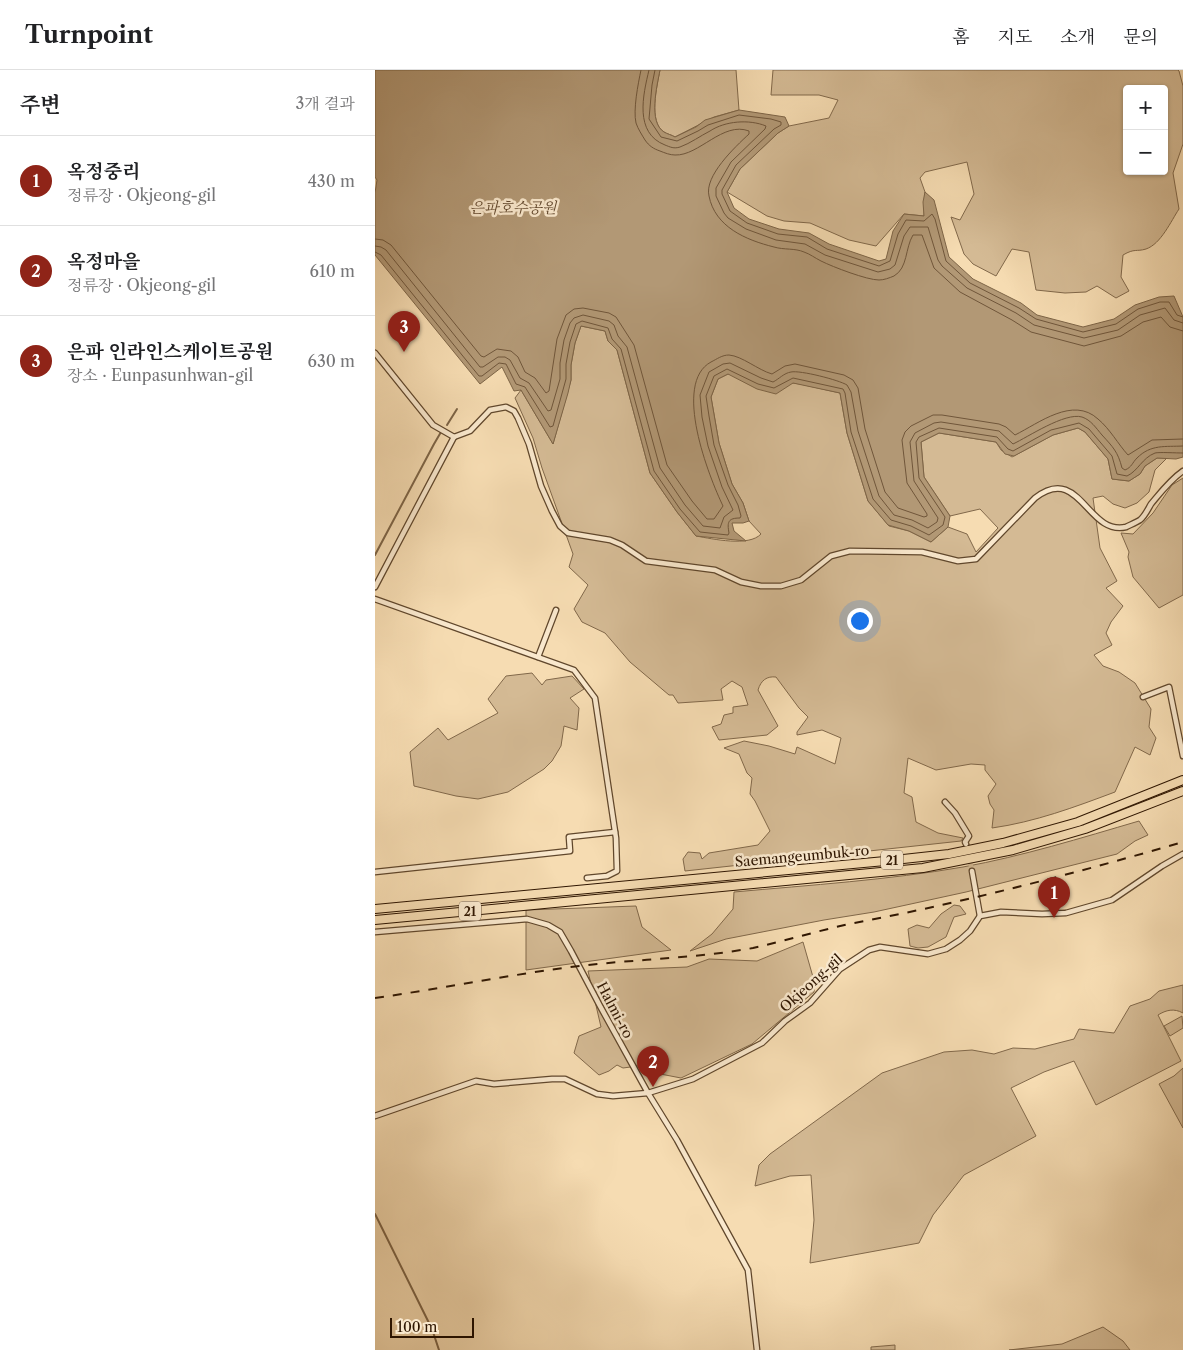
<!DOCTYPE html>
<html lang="ko">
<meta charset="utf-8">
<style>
:root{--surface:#fff;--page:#f2f2f2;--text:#202124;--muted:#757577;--line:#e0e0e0;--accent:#8f2418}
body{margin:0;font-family:"Libre Caslon Text","Noto Serif KR",serif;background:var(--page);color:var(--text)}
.controls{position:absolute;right:15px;top:15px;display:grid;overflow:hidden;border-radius:5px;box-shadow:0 1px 4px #0004}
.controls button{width:45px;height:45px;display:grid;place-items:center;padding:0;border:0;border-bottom:1px solid var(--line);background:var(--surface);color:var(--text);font:25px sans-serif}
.scale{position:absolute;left:15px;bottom:12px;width:84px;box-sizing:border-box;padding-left:5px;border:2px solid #2e1500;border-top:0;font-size:14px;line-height:18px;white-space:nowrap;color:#2e1500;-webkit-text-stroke:4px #f9e8cd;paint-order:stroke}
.you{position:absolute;left:484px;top:550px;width:18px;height:18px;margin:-12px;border:4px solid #fff;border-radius:50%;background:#1a73e8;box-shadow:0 0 0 8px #1a73e833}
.badge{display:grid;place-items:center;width:32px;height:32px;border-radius:50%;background:var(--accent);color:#fff;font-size:16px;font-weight:700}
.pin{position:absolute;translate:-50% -41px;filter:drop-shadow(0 1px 2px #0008)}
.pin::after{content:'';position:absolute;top:26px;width:18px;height:15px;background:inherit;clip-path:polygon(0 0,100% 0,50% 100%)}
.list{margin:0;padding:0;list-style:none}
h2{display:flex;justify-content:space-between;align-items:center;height:65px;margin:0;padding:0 20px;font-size:21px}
h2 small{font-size:16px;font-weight:400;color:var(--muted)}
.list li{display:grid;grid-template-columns:32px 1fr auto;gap:15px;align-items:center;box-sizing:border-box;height:90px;padding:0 20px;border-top:1px solid var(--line)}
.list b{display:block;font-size:19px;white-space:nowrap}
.list p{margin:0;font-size:16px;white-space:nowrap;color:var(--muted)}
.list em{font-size:16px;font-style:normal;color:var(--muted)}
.map{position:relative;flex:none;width:808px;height:1280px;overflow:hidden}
header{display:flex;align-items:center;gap:30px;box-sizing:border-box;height:70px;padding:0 25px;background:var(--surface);border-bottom:1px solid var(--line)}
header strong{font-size:24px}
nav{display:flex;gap:28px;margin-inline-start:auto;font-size:18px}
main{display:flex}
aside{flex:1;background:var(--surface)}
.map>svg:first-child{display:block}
</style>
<header>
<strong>Turnpoint</strong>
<nav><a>홈</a><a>지도</a><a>소개</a><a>문의</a></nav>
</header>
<main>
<aside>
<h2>주변<small>3개 결과</small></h2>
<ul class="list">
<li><span class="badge">1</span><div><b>옥정중리</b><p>정류장 · Okjeong-gil</p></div><em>430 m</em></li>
<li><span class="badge">2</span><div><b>옥정마을</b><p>정류장 · Okjeong-gil</p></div><em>610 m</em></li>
<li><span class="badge">3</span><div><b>은파 인라인스케이트공원</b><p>장소 · Eunpasunhwan-gil</p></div><em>630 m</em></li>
</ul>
</aside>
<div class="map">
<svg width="808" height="1280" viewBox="0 0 808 1280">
<rect width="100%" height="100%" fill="#f6dcb2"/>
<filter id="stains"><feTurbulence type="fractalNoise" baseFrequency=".004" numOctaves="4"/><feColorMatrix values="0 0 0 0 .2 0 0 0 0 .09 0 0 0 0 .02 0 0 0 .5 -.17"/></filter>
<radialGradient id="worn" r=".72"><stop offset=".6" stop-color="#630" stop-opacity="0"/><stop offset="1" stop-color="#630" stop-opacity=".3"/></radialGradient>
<g fill="#d4ba94" stroke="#81684a" fill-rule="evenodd">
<path d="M285,0H361L364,40L339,47L300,67C297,65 292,64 289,62C273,52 282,16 285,0Z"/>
<path d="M398,0H803L804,1L808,16V74L798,103L804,139C796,151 786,174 771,179C761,182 760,178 748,185L746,207L754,221L741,228L722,216L711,222L690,223L661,220L654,182L637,179L621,206L598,194L589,184L576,147L585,150L599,124L592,92L550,102L545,108L550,122L549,146L529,144L501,176L474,170L435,153L409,151L392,146L352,122L365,99L403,63L414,56L454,48L463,30L444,25H396ZM752,19H789V101H752Z"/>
<path d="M206,256L230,261L233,271L242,280L275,403L302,442L321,466C338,469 374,477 386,464L374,451L368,433L357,414L344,373L336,327L343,309L353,304L425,314L465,323L472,363L493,431L514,456L534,461L556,472L573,457L592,464L601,482L623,458L605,439L575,446L549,407L546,372L564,363L621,372L626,380L637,387L678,365L703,358L710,362L733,389L737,409L754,411L765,404L770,396L782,388H792L780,400L774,422L762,433L750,438L738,434L728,426L718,428L725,478L742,511L731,518L748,536L736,552L731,563L737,575L719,585L728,596L744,602L760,613L776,639L774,657L781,668L775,685L760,677L740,722C700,737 660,752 617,758L619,740L615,734L613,726L621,714L610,700V695L596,694L561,700L533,688L529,723L537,727L541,752L563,763L588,768L586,771L310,801L308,789L313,782L325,783L327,789L334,783L383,775L395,761L380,731L375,724L377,708L372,703L364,684L349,678L369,671L394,676L420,684L422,677L460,694L466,668L447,660L422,665V662L433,647L424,638L401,607C392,606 386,610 383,620L403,656L392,665L344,670L337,657L346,654L349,645L358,643V637L373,635L367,617L357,611L346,619L348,630L303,633L298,625H294L255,592L230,563L207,552L199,539L213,515L194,497L198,484L167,398L158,368L140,328L146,320L178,374L196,310V295L200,273Z"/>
<path d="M808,408V525L784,538L758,507L753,487L754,482L746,463L758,464L778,443L797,415Z"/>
<path d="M157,603L167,615L171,610L197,606L209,619L195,628L204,638L202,660L189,656L186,676L177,691L169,699L133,722L103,729L81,726L39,716L35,682L63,658L73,670L123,643L113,629L131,606Z"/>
<path d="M764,751L773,765L760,771L742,784L591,822L499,842L449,850L351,869L315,881L337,864L358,839L359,822C436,815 513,810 588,797C648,786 706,768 764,751Z"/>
<path d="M579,835L585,836L591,844L579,847L571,867L553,877L543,878L535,876L533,859L542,855L554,858L566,844Z"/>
<path d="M261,836L267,857L296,880L151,900V840Z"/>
<path d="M428,872L440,914L439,922L377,974L306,1008L275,1002L263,996L248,998L242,995L234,1001L224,1005L199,983L204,966L226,957L213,901L312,897L334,889L382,891Z"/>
<path d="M808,915V943C799,938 791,940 783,945L806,991L721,1035L699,991L669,1002L636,1018L661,1066L589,1105L558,1145L544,1173L435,1193L439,1150L436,1105L415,1106L380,1116L384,1095L395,1084L507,1003L569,982L597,980L619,984L638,978L660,979L699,969L704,959L739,963L755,936L775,929L784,921Z"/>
<path d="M807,946L808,958L795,966L789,956Z"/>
<path d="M808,998V1058L784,1014L799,1006Z"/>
<path d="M728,1257L748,1271L755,1280H634L687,1274Z"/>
<path d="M520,1275V1280H496V1277Z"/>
</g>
<path fill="#b29875" stroke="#7d6446" d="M0,0H285C282,16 273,52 289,62C292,64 297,65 300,67L321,57L330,50L364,40L410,47L414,56L403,63L365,99L352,122L359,138L374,149L404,159L434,163L454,174L504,191L511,189L518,161L529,144L549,146L548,132L550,122L559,130L574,187L598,209L646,233L662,245L708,257L739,249L760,235L784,227L799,226L808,247V387L801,389L782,388L770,396L765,404L754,411L737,409L733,389L710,362L703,358L678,365L639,386L630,384L621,372L564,363L546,372L549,407L575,446L573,457L556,472L534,461L513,455L493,431L472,363L465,323L418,313L401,324L382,319L353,304L343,309L336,327L344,373L357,414L368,433L374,451L368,453H357L359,461L371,471L321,466L302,442L275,403L242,280L233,271L230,261L206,256L200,273L196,295V310L193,323L178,374L146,320L139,321L127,297L105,314L0,185V123L2,110L0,107Z"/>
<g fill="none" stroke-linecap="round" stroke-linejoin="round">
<g stroke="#70563a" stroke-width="1">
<path d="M266,0C263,14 258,40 261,53C263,59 267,65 270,70C274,76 279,79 285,81C290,83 295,85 300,85C324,86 348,51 374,61V64C360,77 329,106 334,126C340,157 371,170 399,177C409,180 420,178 429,182C435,184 440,188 446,191C458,197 492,210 504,210C509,210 514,208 519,206C533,198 530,178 538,165H547L559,198L585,222L637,250L656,262L709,276L746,266L768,252L786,247L795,257L808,261"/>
<path d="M274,0C268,25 259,63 290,75C295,77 299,79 305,77C316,73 325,66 335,61C350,51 374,49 391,56L390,59L356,92L341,118V126L349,143L353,148L371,159L401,170L430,174L450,185L503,202L515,199L520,195L529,166L535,157H553L563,190L567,196L592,218L641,243L659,255L709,268L743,260L765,245L790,238L799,250L808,253"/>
<path d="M280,0L277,15L274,49L286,67L302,71L323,61L333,55L364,45L396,49L406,52V55L399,59L361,95L347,120V124L355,141L372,153L403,164L432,167L452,179L504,196L515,191L523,164L531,150L549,151L557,144L560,149L571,191L595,213L644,238L661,249L708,262L741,254L763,239L785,232H794L802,245L808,247"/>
<path d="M0,169L8,170L16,175L106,286L109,287L122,279L136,281L143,287L150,302L160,308L171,323L174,321L182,269L191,245L199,239L208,238L234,243L241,247L259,275L292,395L317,431L332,449H339L348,436C334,407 297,313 336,292C342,289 347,285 354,285C367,286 383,300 397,304L410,296L420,294L469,305L478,310L483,318L490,359L510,422L523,438L549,447L552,446V444L532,413L527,370L530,362L536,356L558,345H567L624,354L631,357L640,365C664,353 698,326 723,349C735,359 743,374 753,385L777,370L808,369"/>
<path d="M0,176L6,177L11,180L105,297H108L123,287H130L135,290L145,308L154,313L173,341L176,340L185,309V293L189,270L195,253L199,248L208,245L234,251L239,255L243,266L252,277L285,398L310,435L328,456L345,458L349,447L358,440L347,417L333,376L327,347L325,325L334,302L348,294L355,293L386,308L398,312C404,309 409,303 416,302C425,300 464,310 472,315L476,322L483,361L504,426L519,445L537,450L553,458L562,452L563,448L539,411L535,372L540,363L559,353L566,352L624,361L638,374C653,367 690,342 707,347C716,350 721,358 727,365C738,377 743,382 747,398L750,400C757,397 757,393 762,388C776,374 790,377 808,376"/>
<path d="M0,182L6,185L104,306H107L124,293L131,294L141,314L150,317L175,357L178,356L191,309V294L195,272L201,254L207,251L233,258L237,269L246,279L279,401L305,439L325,462L353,465L354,463C352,452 353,448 365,448L366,446L363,435L353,415L339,375L334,346L331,326L339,306L352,299L383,314L399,318L418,308L468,319L470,323L476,362L498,429L516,450L536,456L554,465L568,455L570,447L544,408L541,372L544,367L564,358L622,367L633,379L638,381L676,360L704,353L714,359L737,386L742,404L752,406C763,401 767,388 780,383C784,382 801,383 808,383"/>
</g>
<g stroke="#7d6446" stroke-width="2">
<path d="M72,355L82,339"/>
<path d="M0,485L59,374L66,362"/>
<path d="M0,1144L57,1259L64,1280"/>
</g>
<path stroke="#ceb48e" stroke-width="4.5" stroke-dasharray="4.5 2" stroke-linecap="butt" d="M594,787L597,801"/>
<g stroke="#60472c" stroke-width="7">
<g id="street">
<path d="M0,283L58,355L79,367"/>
<path d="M79,367L95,361L115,340L131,337L139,341L143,348L154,374L166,416L177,441L185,456L193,463L235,470L247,475L271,491L340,500L366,512L386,516H406L426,510L456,486L475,481L547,482L583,491L601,489L660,428C705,393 712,466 751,457C755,455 762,452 765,450C770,446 773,439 776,434C786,422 795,410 808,401"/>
<path d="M0,517L79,367"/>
<path d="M0,529L199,600L220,628L241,768L242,801L232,806L212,808"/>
<path d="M163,587L181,540"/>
<path d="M768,627L794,617L808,686"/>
<path d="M570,732L580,743L594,766L590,772L591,774"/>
<path d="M597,801L605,846"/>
<path d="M0,802L195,781L194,767L240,762"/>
<path d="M0,862L152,849L173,855L185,862L196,881L225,936L273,1023L302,1070L373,1200L382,1280"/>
<path d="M0,1046L101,1011L119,1014L177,1009H190L222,1024L238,1026L273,1023L318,1009L387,973L410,951L435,933L465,899L494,880L505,877L553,884L571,879L585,870L595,861L605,846L626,842L667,844L691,843L737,830L787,796L808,784"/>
</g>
</g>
<g stroke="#2e1500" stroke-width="10">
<g id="highway">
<path d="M0,839L510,791L574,784L628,773L703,752L808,710"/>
<path d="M0,850L548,798L638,780L710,759L808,721"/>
</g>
</g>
<use href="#street" stroke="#f9e8cd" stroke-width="4.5"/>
<use href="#highway" stroke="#f6dcb2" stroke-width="8"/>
<path stroke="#2e1500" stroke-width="2" stroke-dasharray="9 9" stroke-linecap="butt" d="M0,928C71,918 142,903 213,895C268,889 323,888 378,878C410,871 442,861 474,854C587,833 698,804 808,772"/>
</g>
<g text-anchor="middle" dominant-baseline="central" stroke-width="5" stroke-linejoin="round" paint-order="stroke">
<g fill="#f9e8cd" stroke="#6b543e" stroke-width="1">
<rect x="506" y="780.5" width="22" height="19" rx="4"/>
<rect x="84" y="831.5" width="22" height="19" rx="4"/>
</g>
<g font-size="12" font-weight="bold" fill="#2e1500">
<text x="517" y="790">21</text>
<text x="95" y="841">21</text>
</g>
<g font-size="14" fill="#2e1500" stroke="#f9e8cd">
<text transform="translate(427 786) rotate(-5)">Saemangeumbuk-ro</text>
<text transform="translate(436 913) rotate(-42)">Okjeong-gil</text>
<text transform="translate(240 940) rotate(62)">Halmi-ro</text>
</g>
<g font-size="15" font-style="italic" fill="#63492f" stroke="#f9e8cd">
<text x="138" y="137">은파호수공원</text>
</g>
</g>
<rect width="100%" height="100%" filter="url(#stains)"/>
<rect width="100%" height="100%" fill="url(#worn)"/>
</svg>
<div class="controls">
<button>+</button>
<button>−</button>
</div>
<div class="scale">100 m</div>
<div class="you"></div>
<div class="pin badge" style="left:679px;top:848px">1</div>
<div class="pin badge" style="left:278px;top:1017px">2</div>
<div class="pin badge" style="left:29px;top:282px">3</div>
</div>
</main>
